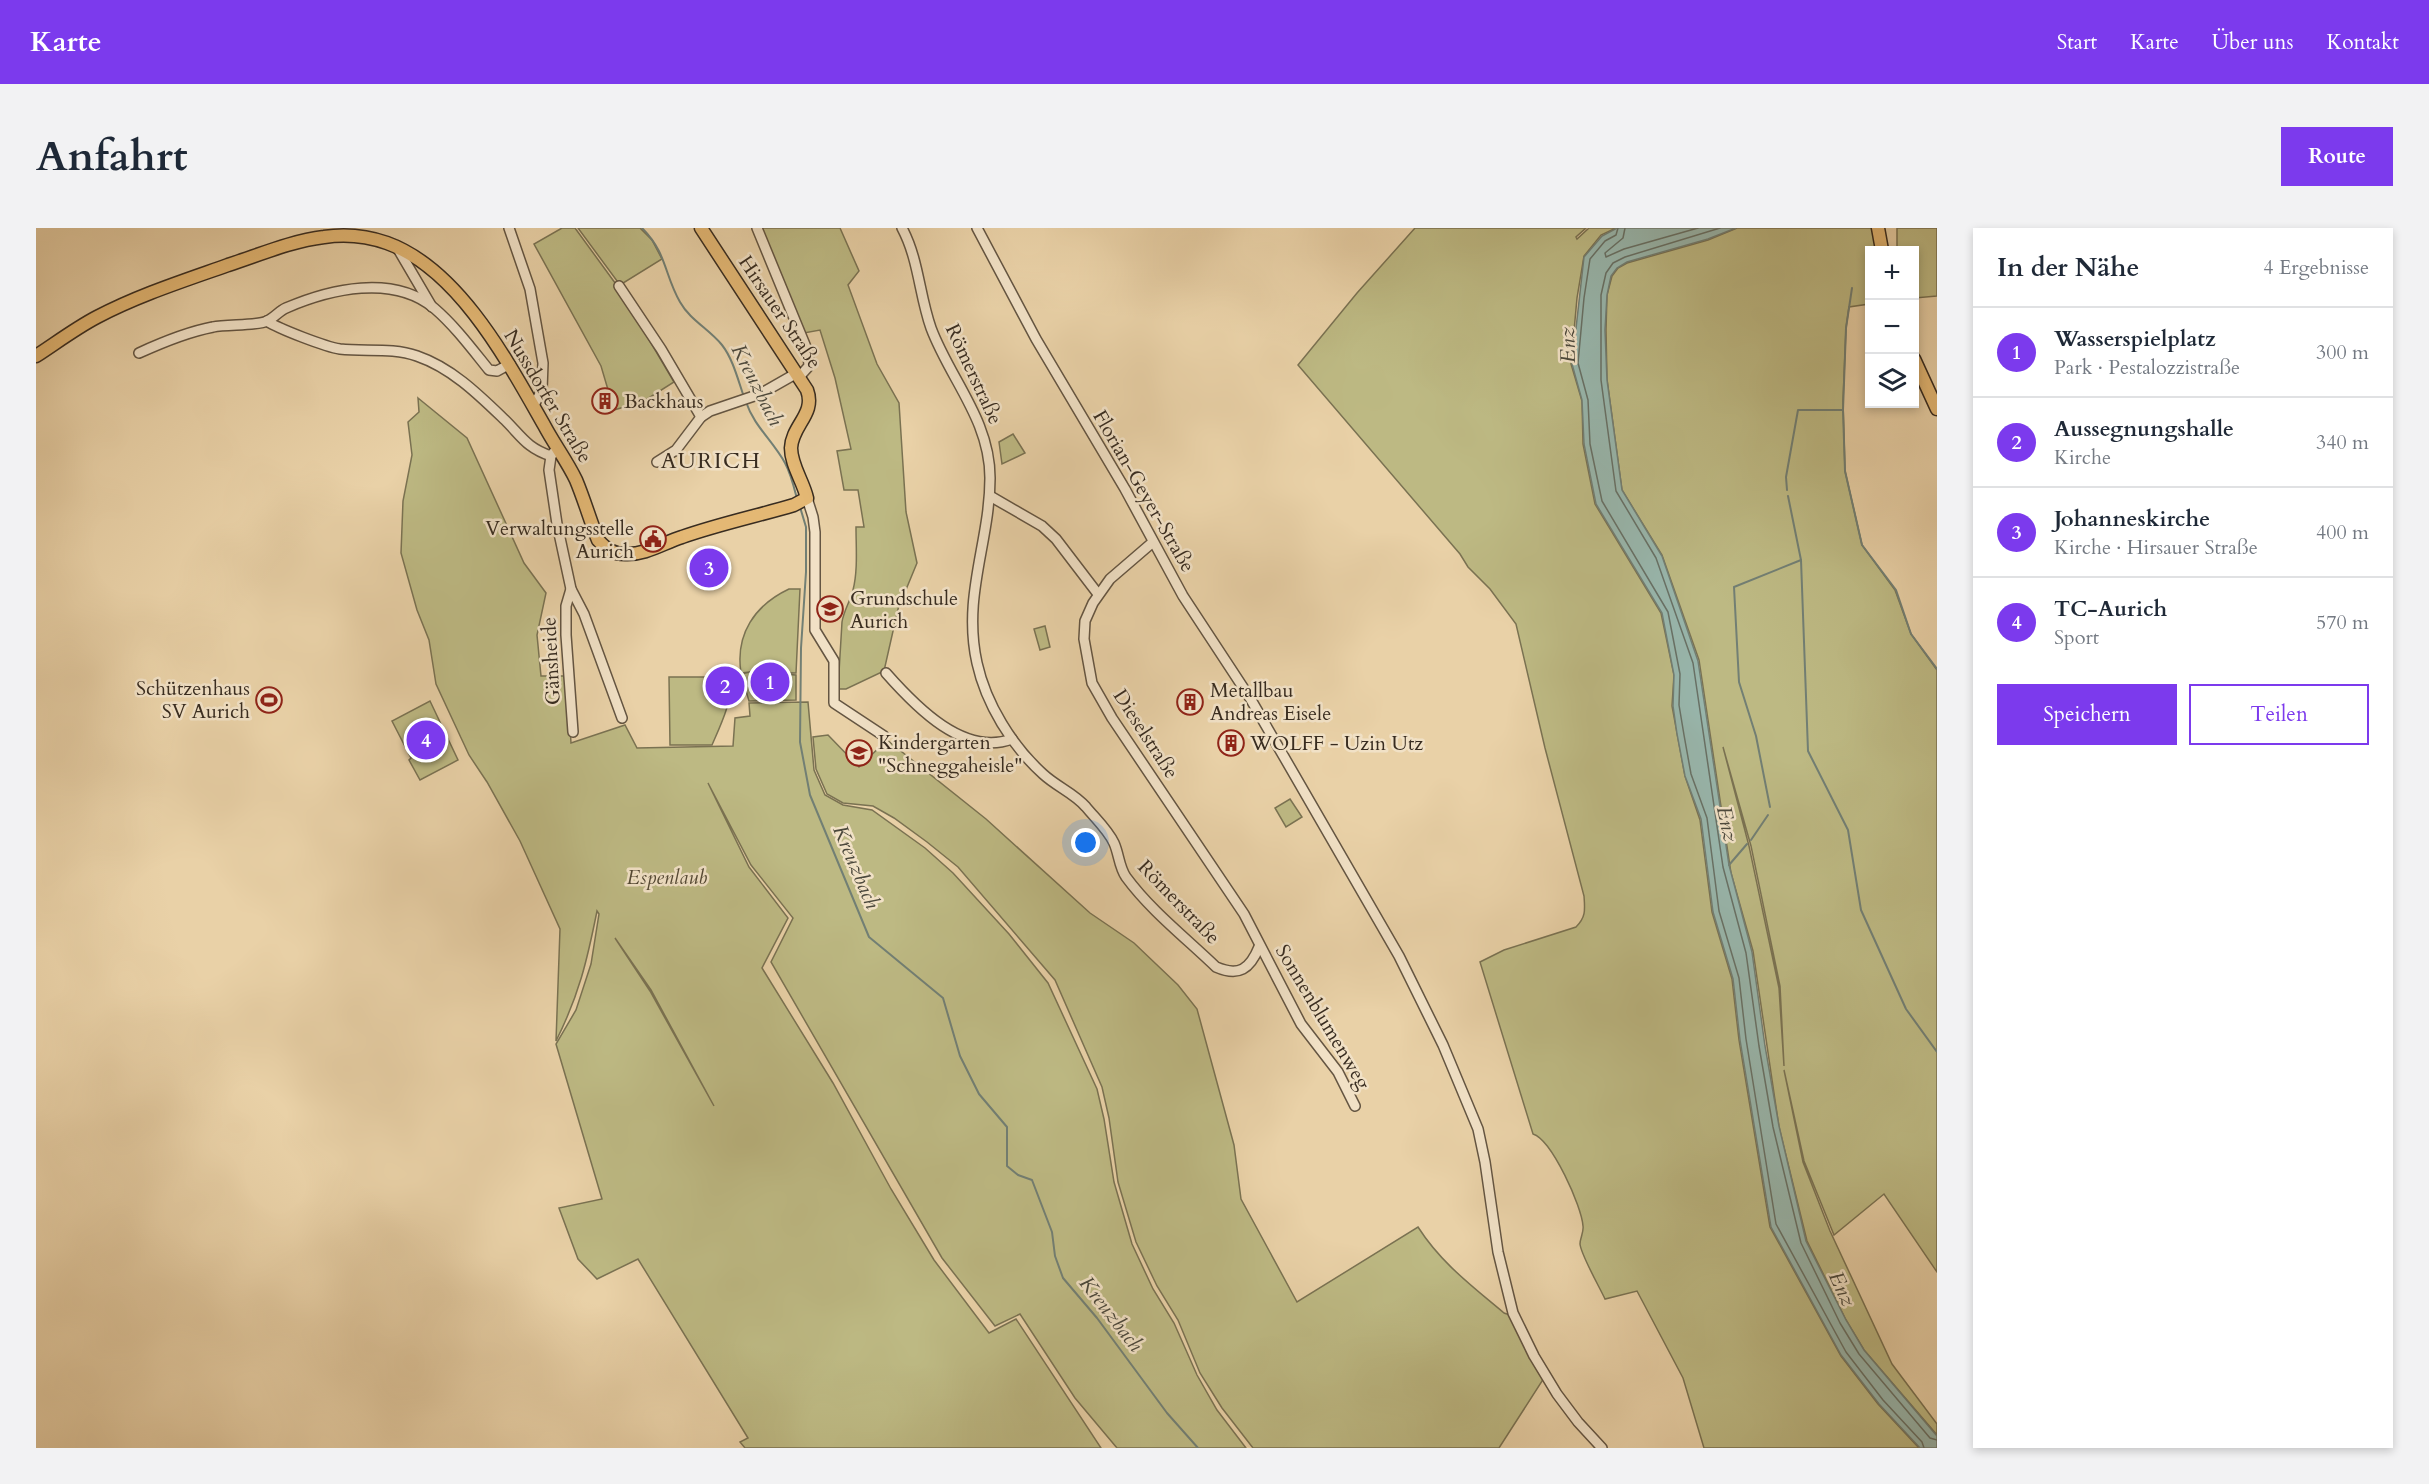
<!DOCTYPE html>
<html lang="de">
<meta charset="utf-8">
<style>
:root{--surface:#fff;--page:#f2f2f3;--text:#1f2937;--muted:#747a83;--line:#e0e1e3;--accent:#7c3aed}
body{margin:0;font-family:Cardo,serif;background:var(--page);color:var(--text)}
.controls{position:absolute;right:18px;top:18px;display:grid;overflow:hidden;border-radius:0px;box-shadow:0 3px 9px #0003}
.controls button{width:54px;height:54px;display:grid;place-items:center;padding:0;border:0;border-bottom:2px solid var(--line);background:var(--surface);color:var(--text);font:30px sans-serif}
.you{position:absolute;left:1050px;top:615px;width:21px;height:21px;margin:-15px;border:4px solid #fff;border-radius:50%;background:#1a73e8;box-shadow:0 0 0 9px #1a73e833}
.badge{display:grid;place-items:center;width:39px;height:39px;border-radius:50%;background:var(--accent);color:#fff;font-size:20px;font-weight:700}
.pin{position:absolute;translate:-50% -50%;border:3px solid #fff;box-shadow:0 2px 6px #0006}
.list{margin:0;padding:0;list-style:none}
h2{display:flex;justify-content:space-between;align-items:center;height:78px;margin:0;padding:0 24px;font-size:26px}
h2 small{font-size:20px;font-weight:400;color:var(--muted)}
.list li{display:grid;grid-template-columns:39px 1fr auto;gap:18px;align-items:center;box-sizing:border-box;height:90px;padding:0 24px;border-top:2px solid var(--line)}
.list b{display:block;font-size:22px;white-space:nowrap}
.list p{margin:0;font-size:20px;white-space:nowrap;color:var(--muted)}
.list em{font-size:20px;font-style:normal;color:var(--muted)}
.actions{display:flex;gap:12px;padding:18px 24px}
.actions a{flex:1;padding:14px 0;border:2px solid var(--accent);border-radius:0px;text-align:center;font-size:21px;color:var(--accent)}
.actions .main{background:var(--accent);color:#fff}
.icon{flex:none;width:33px;height:33px;fill:none;stroke:currentColor;stroke-width:2;stroke-linecap:round;stroke-linejoin:round}
.map{position:relative;flex:none;width:1901px;height:1220px;overflow:hidden;border-radius:0px}
header{display:flex;align-items:center;gap:36px;box-sizing:border-box;height:84px;padding:0 30px;background:var(--accent);color:#fff}
header strong{font-size:28px}
nav{display:flex;gap:33px;margin-inline-start:auto;font-size:21px}
.intro{display:flex;align-items:center;justify-content:space-between;box-sizing:border-box;height:144px;padding:0 36px}
h1{margin:0;font-size:42px}
.button{padding:15px 27px;border-radius:0px;background:var(--accent);color:#fff;font-size:21px;font-weight:700}
main{display:flex;gap:36px;padding:0 36px}
aside{flex:1;background:var(--surface);border-radius:0px;box-shadow:0 3px 9px #0003}
.map>svg:first-child{display:block}
</style>
<header>
<strong>Karte</strong>
<nav><a>Start</a><a>Karte</a><a>Über uns</a><a>Kontakt</a></nav>
</header>
<div class="intro"><h1>Anfahrt</h1><a class="button">Route</a></div>
<main>
<div class="map">
<svg width="1901" height="1220" viewBox="0 0 1901 1220">
<rect width="100%" height="100%" fill="#e9d1a7"/>
<filter id="stains"><feTurbulence type="fractalNoise" baseFrequency=".00333" numOctaves="4"/><feColorMatrix values="0 0 0 0 .2 0 0 0 0 .09 0 0 0 0 .02 0 0 0 .5 -.17"/></filter>
<radialGradient id="worn" r=".72"><stop offset=".6" stop-color="#630" stop-opacity="0"/><stop offset="1" stop-color="#630" stop-opacity=".3"/></radialGradient>
<g fill="#bdb983" stroke="#7a7252" stroke-width="1.5" fill-rule="evenodd">
<path d="M526,0H539L582,59L638,154L608,173L578,182L565,138L498,16Z"/>
<path d="M542,0H604L616,12L626,31L584,57Z"/>
<path d="M725,0H804L823,43L812,57L841,136L863,175L870,284L881,335L862,381L848,443L810,461H802L806,394C808,382 814,374 817,362C822,342 820,320 820,299H828L822,262H808L801,223L815,221L799,150L784,102L768,105Z"/>
<path d="M1379,0H1550L1540,9L1541,11L1553,0H1580L1565,7L1548,28L1541,70L1535,136L1546,173L1547,216L1559,276L1625,385L1638,447L1636,478L1649,548L1664,592L1676,684L1696,751L1703,812L1734,999L1805,1128L1842,1176L1883,1220H1668L1647,1150L1601,1063L1569,1071C1564,1060 1545,1027 1544,1016C1544,1010 1548,1004 1547,998C1546,979 1516,912 1497,906L1444,734L1468,722L1540,699C1550,689 1549,682 1548,668L1509,520L1480,396L1454,361L1432,339L1424,326L1262,137L1321,65Z"/>
<path d="M1701,0H1836L1841,22H1834L1833,76L1813,79L1810,100L1807,173L1809,243L1826,317L1859,362L1875,406L1901,442V1044L1848,966L1798,1007L1768,933L1748,842L1767,934L1794,1003L1856,1136L1901,1196V1207L1828,1122L1810,1092L1771,1013L1743,899L1717,723L1695,645L1663,432L1626,327L1586,262L1571,151L1570,102L1571,67L1576,48L1582,40L1591,35L1672,12ZM1687,519L1715,618L1744,758L1748,838L1743,760L1713,618Z"/>
<path d="M1861,0H1901V68L1879,70L1878,22H1861Z"/>
<path d="M382,170L431,210L488,335L510,365L501,407L505,448H531L535,515L589,497L601,520L697,518L699,490L714,488L713,475L772,474L778,542L789,567L807,577L836,582L889,620L917,645L973,706L1012,755L1061,861L1068,891L1078,954L1096,1016L1117,1061L1138,1095L1161,1147L1181,1182L1210,1220H1081L1039,1170L984,1086L959,1098L906,1030L735,734L757,690L715,637L672,555L713,639L752,690L726,740L797,855L855,961L898,1032L953,1105L980,1091L1065,1220H709L704,1214L712,1210L602,1031L561,1051L542,1031L523,980L566,971L520,816L540,782L555,736L563,686L561,683C551,733 543,767 520,813L524,701L484,613L451,554L433,527L400,456L393,412L381,382L365,325L367,273L376,227L372,194L383,184ZM579,710L615,762L678,878L614,763Z"/>
<path d="M977,206L989,225L966,236L963,214Z"/>
<path d="M753,361H764L760,445L715,444L760,447V472L713,473L705,446L714,444L705,445C699,406 719,377 753,361Z"/>
<path d="M1009,398L1014,419L1004,422L998,401Z"/>
<path d="M633,449H695C696,474 686,494 676,517H634Z"/>
<path d="M394,473L422,532L384,552L373,532L375,530L356,493Z"/>
<path d="M792,507L823,539L851,512L950,591L1054,685L1098,715L1142,757L1161,781L1198,917L1205,971L1261,1074L1382,999C1405,1035 1436,1058 1468,1085L1474,1087L1508,1150L1463,1220H1217L1186,1180L1164,1145L1142,1092L1121,1058L1100,1014L1082,954L1073,890L1066,859L1019,752L922,639L891,614L858,590L837,578L807,575L791,566L780,541L777,509Z"/>
<path d="M1254,571L1266,589L1250,599L1239,580Z"/>
</g>
<path fill="#98b6ac" stroke="#727f74" stroke-width="1.5" d="M1581,0H1700L1672,11L1591,34L1581,40L1575,48L1571,67L1569,102L1571,152L1586,262L1626,328L1662,433L1693,637L1716,724L1729,818L1743,898L1770,1013L1810,1092L1828,1122L1901,1208V1220H1884L1843,1176L1805,1127L1735,999L1704,812L1697,751L1677,684L1665,591L1649,548L1641,506L1637,478L1638,447L1626,385L1560,276L1548,216L1546,172L1536,136L1548,29L1566,8Z"/>
<g fill="none" stroke-linecap="round" stroke-linejoin="round">
<g stroke="#687166" stroke-width="1.5">
<path d="M1582,0L1580,7L1569,13L1554,31L1548,70L1542,135L1552,172L1554,216L1566,273L1632,384L1644,446L1643,477L1648,507L1655,546L1671,590L1683,683L1703,750L1710,811L1740,996L1810,1124L1847,1172L1886,1214L1888,1220"/>
<path d="M1589,0L1587,10L1569,25L1570,29L1588,21L1662,0"/>
<path d="M1684,0L1589,29L1577,35L1570,45L1565,67V152L1580,263L1620,330L1657,435L1687,639L1710,725L1723,818L1737,899L1765,1015L1804,1095L1823,1126L1894,1210L1901,1212"/>
</g>
<g stroke="#727f74" stroke-width="2">
<path d="M606,0C631,25 628,46 644,74C654,92 673,101 686,117C697,131 702,152 708,169"/>
<path d="M1816,60L1810,100L1807,182L1809,243L1826,317L1860,362L1875,406L1901,441"/>
<path d="M710,174C718,198 737,213 749,235C755,246 758,259 761,271"/>
<path d="M1751,262L1750,249L1762,182H1807"/>
<path d="M1752,268L1765,332L1772,523L1812,602L1825,682L1870,781L1901,824"/>
<path d="M764,279L770,299V344L765,420L764,514L774,567L833,709L907,770L924,828L943,866L971,899V938L982,947L996,952L1016,1004L1019,1028L1027,1050L1061,1090L1131,1185L1162,1220"/>
<path d="M1734,579L1720,508L1703,454L1698,359L1765,332"/>
<path d="M1715,612L1732,587"/>
<path d="M1693,637L1711,616"/>
</g>
<g stroke="#645542" stroke-width="12">
<g id="minor">
<path d="M473,0L494,61L507,135L506,162L497,179"/>
<path d="M721,0L772,124L773,138L764,148"/>
<path d="M866,0C883,32 883,66 895,100C914,151 954,192 954,250C954,314 926,368 941,435C950,476 976,518 1007,546C1021,559 1038,565 1050,579C1059,590 1072,602 1078,615C1083,626 1083,639 1090,649C1115,683 1150,710 1180,739C1203,749 1214,741 1223,719"/>
<path d="M941,0L1000,111L1089,261L1147,368L1214,470L1363,728L1407,817L1442,901L1449,934L1462,1024L1477,1085L1498,1128L1521,1166L1542,1194L1566,1220"/>
<path d="M362,21L396,79"/>
<path d="M583,58L625,121L665,189"/>
<path d="M231,93C243,101 290,119 304,121C329,124 356,119 381,128C416,140 443,167 469,192C486,209 491,220 515,228"/>
<path d="M103,125C127,114 151,104 177,99C190,96 222,98 231,93C238,90 243,83 250,80C294,61 357,46 398,80C419,98 436,121 453,142L461,143L474,136"/>
<path d="M518,224L515,228L513,242L521,296L535,361L548,386L586,490"/>
<path d="M621,234L640,222L665,189L674,183L724,166L761,145"/>
<path d="M954,268L1006,298L1020,311L1062,366"/>
<path d="M771,270L777,289L779,304V402L798,433V475L848,508"/>
<path d="M1117,314L1074,351L1057,375L1049,393L1048,411L1056,455L1076,490L1208,686L1265,796L1302,844L1319,878"/>
<path d="M535,361L530,378V407L537,504"/>
<path d="M850,445C880,479 928,529 976,511"/>
</g>
</g>
<g stroke="#382c20" stroke-width="15">
<g id="major">
<path d="M1842,0L1846,22"/>
<path d="M0,128C20,115 40,100 61,89C103,67 147,53 192,37C223,27 255,13 288,9C308,6 331,8 351,15C423,41 472,134 508,197C518,216 531,233 540,252C548,271 554,292 562,312C570,321 577,326 589,326C610,327 627,315 646,309C683,296 721,288 758,277L771,270C767,253 755,237 755,220C756,197 780,186 771,162L665,0"/>
<path d="M1878,131L1901,181"/>
</g>
</g>
<use href="#minor" stroke="#f1e1c6" stroke-width="9"/>
<use href="#major" stroke="#e4b874" stroke-width="12"/>
</g>
<defs>
<g id="building-ring" transform="scale(1.35)"><circle r="9.5" fill="#f1e1c6" stroke="#8f2418" stroke-width="1.5"/><path d="M-4-6H4V6H1V3H-1V6H-4ZM-2.5-4.3h1.7v1.8h-1.7ZM.8-4.3h1.7v1.8H.8ZM-2.5-1h1.7V.8h-1.7ZM.8-1h1.7V.8H.8Z" fill="#8f2418"/></g>
<g id="civic-ring" transform="scale(1.35)"><circle r="9.5" fill="#f1e1c6" stroke="#8f2418" stroke-width="1.5"/><path d="M-.6-6.5H3V-4.5H.6V-3L4-1V1h2V6H-6V1h2V-1L-.6-3ZM-1.2 2.5V6h2.4V2.5Z" fill="#8f2418"/></g>
<g id="school-ring" transform="scale(1.35)"><circle r="9.5" fill="#f1e1c6" stroke="#8f2418" stroke-width="1.5"/><path d="M0-5L7-2L0 1L-7-2ZM-4 1L0 2.5L4 1V4Q0 6-4 4Z" fill="#8f2418"/></g>
<g id="stadium-ring" transform="scale(1.35)"><circle r="9.5" fill="#f1e1c6" stroke="#8f2418" stroke-width="1.5"/><path d="M0-5a6.5 5 0 1 0 0 10a6.5 5 0 1 0 0-10ZM-3.5-1.8h7v3.6h-7Z" fill="#8f2418"/></g>
</defs>
<g fill-rule="evenodd">
<use href="#building-ring" x="569" y="173"/>
<use href="#civic-ring" x="617" y="311"/>
<use href="#school-ring" x="794" y="381"/>
<use href="#stadium-ring" x="233" y="472"/>
<use href="#building-ring" x="1154" y="474"/>
<use href="#building-ring" x="1195" y="515"/>
<use href="#school-ring" x="823" y="525"/>
</g>
<g text-anchor="middle" dominant-baseline="central" stroke-width="5" stroke-linejoin="round" paint-order="stroke">
<g font-size="20" fill="#382c20" stroke="#f1e1c6">
<text transform="translate(744 84) rotate(56)">Hirsauer Straße</text>
<text transform="translate(938 146) rotate(65)">Römerstraße</text>
<text transform="translate(512 168) rotate(59)">Nussdorfer Straße</text>
<text transform="translate(1108 263) rotate(60)">Florian-Geyer-Straße</text>
<text transform="translate(515 433) rotate(-93)">Gänsheide</text>
<text transform="translate(1110 506) rotate(57)">Dieselstraße</text>
<text transform="translate(1143 674) rotate(46)">Römerstraße</text>
<text transform="translate(1287 789) rotate(59)">Sonnenblumenweg</text>
</g>
<g font-size="20" fill="#382c20" stroke="#f1e1c6" text-anchor="start">
<text x="588" y="173">Backhaus</text>
<text x="598" y="300" text-anchor="end">Verwaltungsstelle<tspan x="598" dy="23">Aurich</tspan></text>
<text x="814" y="370">Grundschule<tspan x="814" dy="23">Aurich</tspan></text>
<text x="214" y="460" text-anchor="end">Schützenhaus<tspan x="214" dy="23">SV Aurich</tspan></text>
<text x="1174" y="462">Metallbau<tspan x="1174" dy="23">Andreas Eisele</tspan></text>
<text x="842" y="514">Kindergarten<tspan x="842" dy="23">"Schneggaheisle"</tspan></text>
<text x="1214" y="515">WOLFF - Uzin Utz</text>
</g>
<g font-size="20" font-style="italic" fill="#534834" stroke="#f1e1c6">
<text x="631" y="649">Espenlaub</text>
</g>
<g font-size="21" font-style="italic" fill="#4b483c" stroke="#f1e1c6">
<text transform="translate(1532 117) rotate(-92)">Enz</text>
<text transform="translate(721 157) rotate(63)">Kreuzbach</text>
<text transform="translate(1691 596) rotate(77)">Enz</text>
<text transform="translate(820 639) rotate(67)">Kreuzbach</text>
<text transform="translate(1806 1061) rotate(65)">Enz</text>
<text transform="translate(1075 1086) rotate(52)">Kreuzbach</text>
</g>
<g font-size="22" letter-spacing="1.5" fill="#382c20" stroke="#f1e1c6">
<text x="675" y="233">AURICH</text>
</g>
</g>
<rect width="100%" height="100%" filter="url(#stains)"/>
<rect width="100%" height="100%" fill="url(#worn)"/>
</svg>
<div class="controls">
<button>+</button>
<button>−</button>
<button><svg class="icon" aria-label="layers" viewBox="0 0 24 24"><path d="M12 4l9 5-9 5-9-5zM3 14l9 5 9-5"/></svg></button>
</div>
<div class="you"></div>
<div class="pin badge" style="left:734px;top:454px">1</div>
<div class="pin badge" style="left:689px;top:458px">2</div>
<div class="pin badge" style="left:673px;top:340px">3</div>
<div class="pin badge" style="left:390px;top:512px">4</div>
</div>
<aside>
<h2>In der Nähe<small>4 Ergebnisse</small></h2>
<ul class="list">
<li><span class="badge">1</span><div><b>Wasserspielplatz</b><p>Park · Pestalozzistraße</p></div><em>300 m</em></li>
<li><span class="badge">2</span><div><b>Aussegnungshalle</b><p>Kirche</p></div><em>340 m</em></li>
<li><span class="badge">3</span><div><b>Johanneskirche</b><p>Kirche · Hirsauer Straße</p></div><em>400 m</em></li>
<li><span class="badge">4</span><div><b>TC-Aurich</b><p>Sport</p></div><em>570 m</em></li>
</ul>
<div class="actions"><a class="main">Speichern</a><a>Teilen</a></div>
</aside>
</main>
